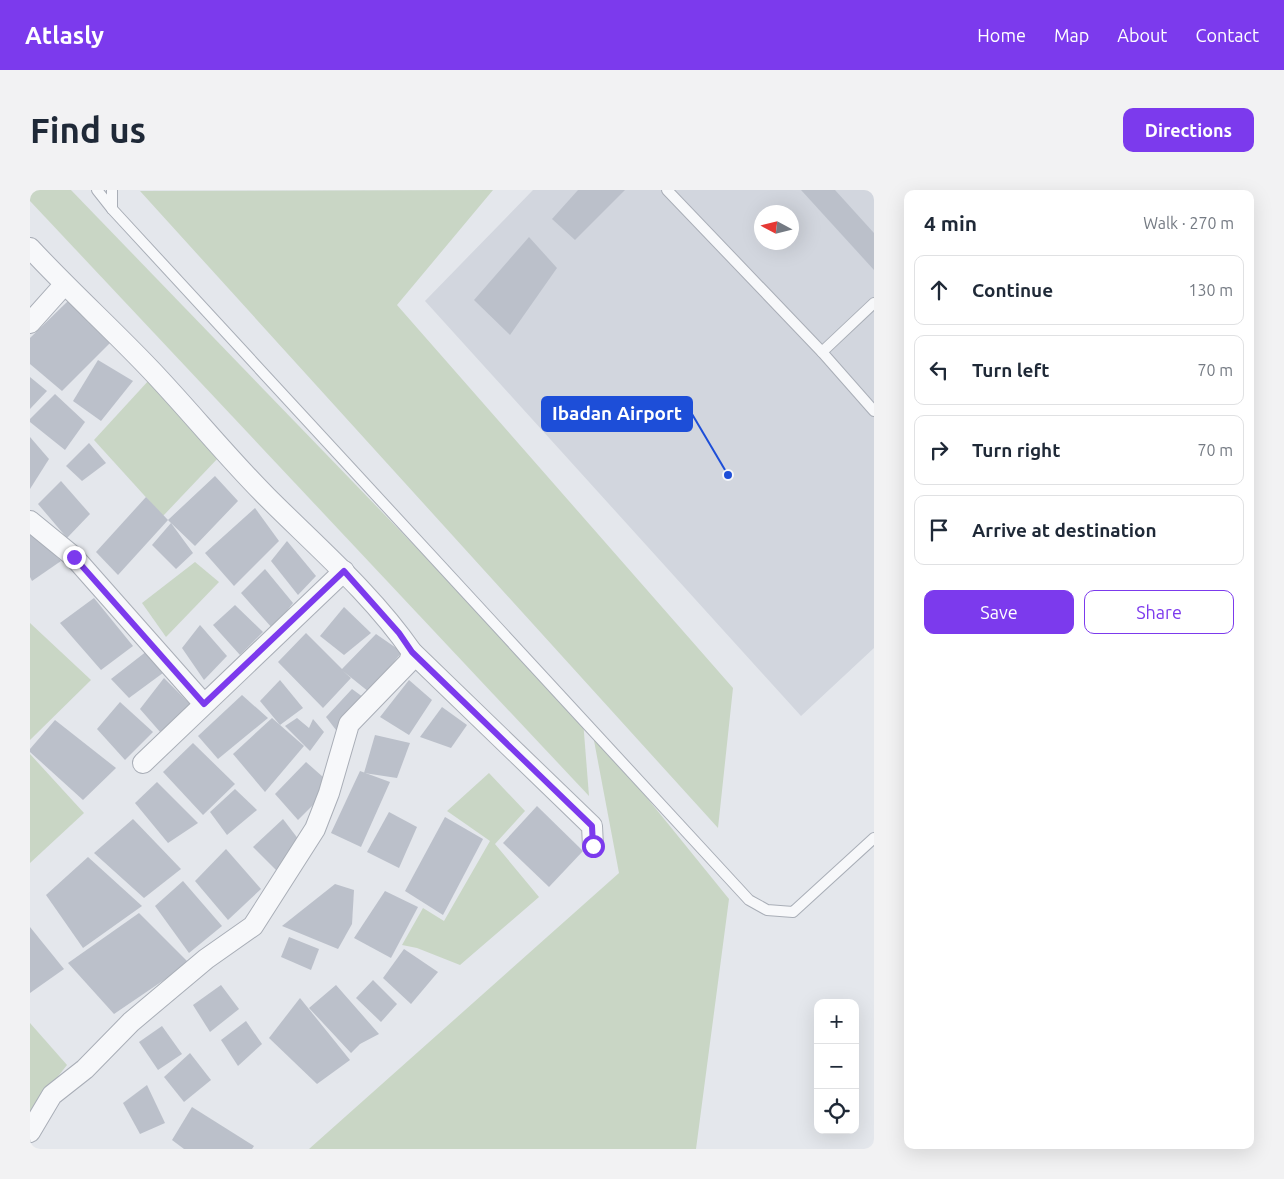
<!DOCTYPE html>
<meta charset="utf-8">
<style>
:root{--surface:#fff;--page:#f2f2f3;--text:#1f2937;--muted:#747a83;--line:#e0e1e3;--accent:#7c3aed}
body{margin:0;font-family:Ubuntu,sans-serif;background:var(--page);color:var(--text)}
.controls{position:absolute;right:15px;bottom:15px;display:grid;overflow:hidden;border-radius:10px;box-shadow:0 5px 20px #0002}
.controls button{width:45px;height:45px;display:grid;place-items:center;padding:0;border:0;border-bottom:1px solid var(--line);background:var(--surface);color:var(--text);font:25px sans-serif}
.compass{position:absolute;left:724px;top:15px;width:45px;height:45px;border-radius:50%;background:var(--surface);box-shadow:0 5px 20px #0002;rotate:277deg}
.stop{position:absolute;width:15px;height:15px;margin:-11px;border:4px solid #7c3aed;border-radius:50%;background:#fff}
.stop.end{background:#7c3aed;border-color:#fff;box-shadow:0 1px 5px #0008}
.list{margin:0;padding:0;list-style:none}
h2{display:flex;justify-content:space-between;align-items:center;height:65px;margin:0;padding:0 20px;font-size:21px}
h2 small{font-size:16px;font-weight:400;color:var(--muted)}
.list li{display:grid;grid-template-columns:32px 1fr auto;gap:15px;align-items:center;box-sizing:border-box;height:70px;margin:0 10px 10px;padding:0 10px;border:1px solid var(--line);border-radius:10px}
.list b{display:block;font-size:19px;white-space:nowrap}
.list em{font-size:16px;font-style:normal;color:var(--muted)}
.actions{display:flex;gap:10px;padding:15px 20px}
.actions a{flex:1;padding:11px 0;border:1px solid var(--accent);border-radius:10px;text-align:center;font-size:18px;color:var(--accent)}
.actions .main{background:var(--accent);color:#fff}
.icon{flex:none;width:28px;height:28px;fill:none;stroke:currentColor;stroke-width:2;stroke-linecap:round;stroke-linejoin:round}
.map{position:relative;flex:none;width:844px;height:959px;overflow:hidden;border-radius:10px}
header{display:flex;align-items:center;gap:30px;box-sizing:border-box;height:70px;padding:0 25px;background:var(--accent);color:#fff}
header strong{font-size:24px}
nav{display:flex;gap:28px;margin-inline-start:auto;font-size:18px}
.intro{display:flex;align-items:center;justify-content:space-between;box-sizing:border-box;height:120px;padding:0 30px}
h1{margin:0;font-size:35px}
.button{padding:12px 22px;border-radius:10px;background:var(--accent);color:#fff;font-size:18px;font-weight:700}
main{display:flex;gap:30px;padding:0 30px}
aside{flex:1;background:var(--surface);border-radius:10px;box-shadow:0 5px 20px #0002}
.map>svg:first-child{display:block}
</style>
<header>
<strong>Atlasly</strong>
<nav><a>Home</a><a>Map</a><a>About</a><a>Contact</a></nav>
</header>
<div class="intro"><h1>Find us</h1><a class="button">Directions</a></div>
<main>
<div class="map">
<svg width="844" height="959" viewBox="0 0 844 959">
<rect width="100%" height="100%" fill="#e4e7ec"/>
<path fill="#d2d6de" fill-rule="evenodd" d="M503,0H844V458L771,526L395,111ZM732,22H762V52H732Z"/>
<g fill="#c9d6c5">
<path d="M0,0H41L553,530L559,606L0,11Z"/>
<path d="M463,0L367,115L703,498L688,638L110,1Z"/>
<path d="M120,189L189,267L133,326L64,250Z"/>
<path d="M165,372L189,392L136,447L112,413Z"/>
<path d="M0,433L61,490L0,550Z"/>
<path d="M562,540L699,709L666,959H279L589,683Z"/>
<path d="M0,564L54,623L0,673Z"/>
<path d="M459,583L495,621L465,654L509,707L430,775L387,758L372,755L393,718L414,731L460,651L417,621Z"/>
<path d="M0,833L37,875L0,922Z"/>
</g>
<g fill="#bbc0ca">
<path d="M548,0H595L545,50L522,29Z"/>
<path d="M771,0H805L844,43V80Z"/>
<path d="M499,47L527,78L480,145L444,110Z"/>
<path d="M38,111L80,153L32,201L0,174V148Z"/>
<path d="M68,170L103,191L71,231L43,211Z"/>
<path d="M0,187L17,201L0,219Z"/>
<path d="M25,204L55,232L35,260L0,232V229Z"/>
<path d="M0,247L19,269L0,299Z"/>
<path d="M59,253L76,273L52,291L36,276Z"/>
<path d="M185,286L208,311L165,356L141,333L163,363L146,379L122,355L141,333L138,330Z"/>
<path d="M31,291L60,324L37,348L8,314Z"/>
<path d="M116,307L138,330L88,385L66,362Z"/>
<path d="M225,318L249,351L204,396L175,363Z"/>
<path d="M0,338L31,371L2,391L0,387Z"/>
<path d="M257,351L286,386L268,405L241,371Z"/>
<path d="M235,379L263,413L243,439L211,403Z"/>
<path d="M64,408L103,456L71,480L30,433Z"/>
<path d="M205,415L233,442L210,465L183,435Z"/>
<path d="M314,417L341,443L314,465L290,446Z"/>
<path d="M170,435L197,466L174,490L152,458Z"/>
<path d="M276,443L312,479L346,444L372,462L339,502L313,481L321,488L293,518L248,472Z"/>
<path d="M117,461L137,480L99,508L81,489Z"/>
<path d="M134,488L160,514L131,543L110,519Z"/>
<path d="M250,490L273,518L250,535L230,511Z"/>
<path d="M379,490L402,510L379,545L350,527Z"/>
<path d="M322,499L337,510L306,540L296,527Z"/>
<path d="M212,505L238,528L188,569L168,546Z"/>
<path d="M90,512L123,542L95,570L67,539Z"/>
<path d="M412,517L437,535L421,558L390,547Z"/>
<path d="M242,528L274,556L235,602L203,564Z"/>
<path d="M267,528L279,538L283,529L294,542L280,561L255,536Z"/>
<path d="M25,530L86,578L53,610L0,562V559Z"/>
<path d="M345,545L380,553L367,588L334,583Z"/>
<path d="M163,553L205,594L173,625L133,582Z"/>
<path d="M276,572L293,587L288,610L268,630L245,604Z"/>
<path d="M330,581L360,592L331,657L301,643Z"/>
<path d="M127,592L168,633L138,653L105,613Z"/>
<path d="M205,599L227,620L197,645L180,622Z"/>
<path d="M507,616L553,661L519,697L473,653Z"/>
<path d="M359,622L387,637L369,678L337,662Z"/>
<path d="M415,627L453,649L413,725L375,701Z"/>
<path d="M103,629L151,679L114,708L64,663Z"/>
<path d="M253,629L269,650L246,680L223,657Z"/>
<path d="M196,659L231,699L198,730L165,691Z"/>
<path d="M58,667L112,716L53,758L16,705Z"/>
<path d="M153,691L192,736L159,763L125,716Z"/>
<path d="M305,694L324,700L322,734L308,759L252,736Z"/>
<path d="M355,701L388,717L361,768L324,748Z"/>
<path d="M109,723L159,773L84,824L38,773Z"/>
<path d="M0,737L34,779L0,803Z"/>
<path d="M259,747L289,759L281,780L251,767Z"/>
<path d="M374,759L408,782L381,814L353,788Z"/>
<path d="M343,790L367,814L351,832L326,808Z"/>
<path d="M191,795L209,819L180,842L163,815Z"/>
<path d="M306,795L349,844L330,854L321,863L279,818Z"/>
<path d="M270,808L320,870L287,894L239,848Z"/>
<path d="M216,831L232,854L208,876L191,850Z"/>
<path d="M132,836L152,864L128,880L109,852Z"/>
<path d="M160,863L181,890L154,912L134,887Z"/>
<path d="M117,895L135,933L110,944L93,913Z"/>
<path d="M162,917L224,956L222,959H154L142,950Z"/>
</g>
<g fill="none" stroke-linecap="round" stroke-linejoin="round">
<g stroke="#a9aeb7" stroke-width="12">
<g id="service">
<path d="M67,0L82,19L719,710L737,720L763,722L844,648"/>
<path d="M82,0V19"/>
<path d="M637,0L792,162L844,221"/>
<path d="M792,162L844,113"/>
</g>
</g>
<g stroke="#a9aeb7" stroke-width="22">
<g id="minor">
<path d="M0,58C39,100 81,138 120,179C160,221 196,266 237,307C287,357 342,404 382,462L562,636L563,656"/>
<path d="M0,133L34,95"/>
<path d="M0,331L44,367L174,514"/>
<path d="M113,573L314,381"/>
<path d="M0,942L22,905L55,879L101,832L176,769L223,736L285,639L299,603L319,534L379,472L382,462"/>
</g>
</g>
<use href="#service" stroke="#f7f8fa" stroke-width="10"/>
<use href="#minor" stroke="#f7f8fa" stroke-width="20"/>
</g>
<g fill="none" stroke-linecap="round" stroke-linejoin="round">
<path stroke="#7c3aed" stroke-width="6" d="M44,367L174,514L314,381L369,443L382,462L562,636L563,656"/>
</g>
<path fill="none" stroke="#1d4ed8" stroke-width="2" d="M698 285L662 224"/>
<circle fill="#1d4ed8" stroke="#f4f6f9" stroke-width="2" cx="698" cy="285" r="5"/>
<rect fill="#1d4ed8" stroke="#1d4ed8" stroke-width="2" x="512" y="207" width="150" height="34" rx="5"/>
<g font-size="19" text-anchor="middle" font-weight="bold" fill="#fff">
<text x="587" y="230">Ibadan Airport</text>
</g>
</svg>
<div class="controls">
<button>+</button>
<button>−</button>
<button><svg class="icon" aria-label="locate" viewBox="0 0 24 24"><circle cx="12" cy="12" r="6"/><path d="M12 2v4M12 18v4M2 12h4M18 12h4"/></svg></button>
</div>
<svg class="compass" viewBox="-18 -18 36 36"><path d="M0-13l5 13h-10z" fill="#e53935"/><path d="M0 13l5-13h-10z" fill="#747a83"/></svg>
<div class="stop" style="left:563px;top:656px"></div>
<div class="stop end" style="left:44px;top:367px"></div>
</div>
<aside>
<h2>4 min<small>Walk · 270 m</small></h2>
<ul class="list">
<li><svg class="icon" aria-label="ahead" viewBox="0 0 24 24"><path d="M12 20V5M6 11l6-6 6 6"/></svg><div><b>Continue</b></div><em>130 m</em></li>
<li><svg class="icon" aria-label="left" viewBox="0 0 24 24"><path d="M17 20v-9H6M10 6l-5 5 5 5"/></svg><div><b>Turn left</b></div><em>70 m</em></li>
<li><svg class="icon" aria-label="right" viewBox="0 0 24 24"><path d="M7 20v-9h11M14 6l5 5-5 5"/></svg><div><b>Turn right</b></div><em>70 m</em></li>
<li><svg class="icon" aria-label="arrive" viewBox="0 0 24 24"><path d="M6 21V4h12l-3 4 3 4H6"/></svg><div><b>Arrive at destination</b></div></li>
</ul>
<div class="actions"><a class="main">Save</a><a>Share</a></div>
</aside>
</main>
